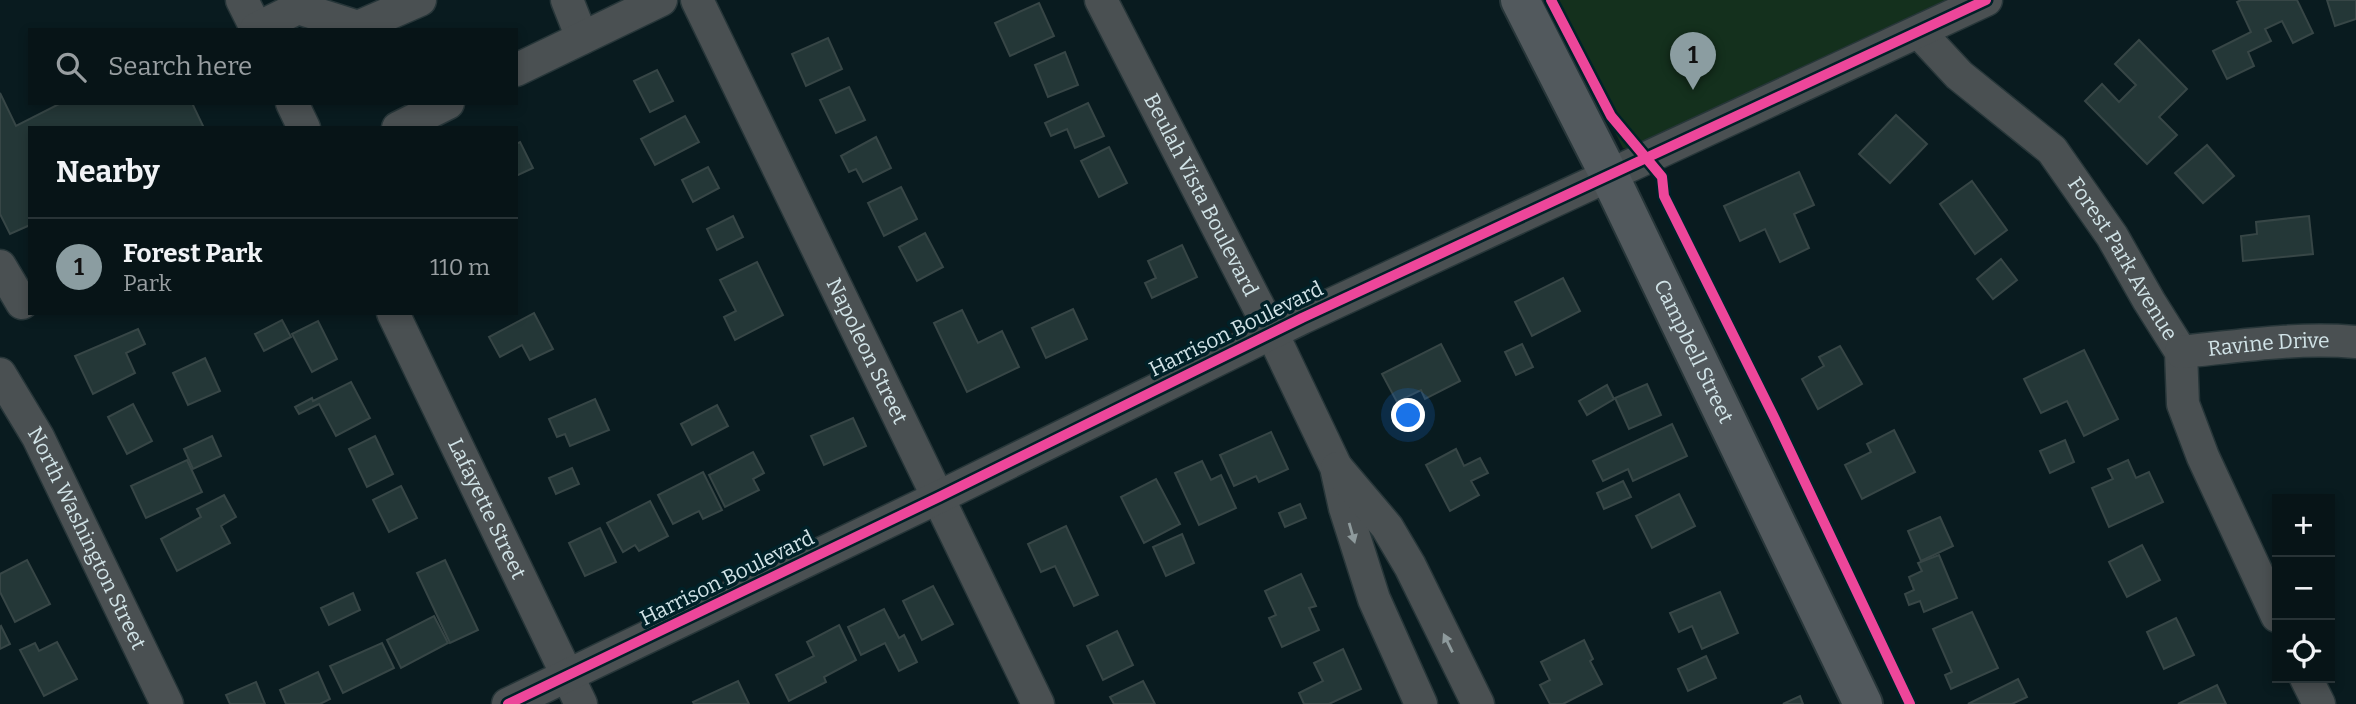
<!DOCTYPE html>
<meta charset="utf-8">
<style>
:root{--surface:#071417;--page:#101d20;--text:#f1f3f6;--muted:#989ea1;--line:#283336;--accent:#8b9da1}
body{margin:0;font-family:Bitter,serif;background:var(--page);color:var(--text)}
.controls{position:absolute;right:21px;bottom:21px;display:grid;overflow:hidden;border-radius:0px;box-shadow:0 4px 10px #0003}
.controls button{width:63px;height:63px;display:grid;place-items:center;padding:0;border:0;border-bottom:2px solid var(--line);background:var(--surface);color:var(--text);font:35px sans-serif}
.you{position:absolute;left:1409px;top:416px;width:24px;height:24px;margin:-18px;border:5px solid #fff;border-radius:50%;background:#1a73e8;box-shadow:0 0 0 10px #1a73e833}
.badge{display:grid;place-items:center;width:46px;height:46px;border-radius:50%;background:var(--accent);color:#111;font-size:23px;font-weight:700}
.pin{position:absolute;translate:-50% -58px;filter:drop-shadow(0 2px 4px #0008)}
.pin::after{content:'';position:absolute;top:37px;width:24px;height:21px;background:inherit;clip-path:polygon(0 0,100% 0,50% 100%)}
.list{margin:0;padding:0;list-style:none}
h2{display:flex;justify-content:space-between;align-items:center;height:91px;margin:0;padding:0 28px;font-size:30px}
h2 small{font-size:23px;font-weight:400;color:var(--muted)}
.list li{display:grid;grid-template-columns:46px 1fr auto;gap:21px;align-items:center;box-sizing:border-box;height:98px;padding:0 28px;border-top:2px solid var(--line)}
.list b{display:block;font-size:26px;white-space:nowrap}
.list p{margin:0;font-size:23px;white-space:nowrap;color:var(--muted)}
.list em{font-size:23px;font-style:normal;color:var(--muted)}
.icon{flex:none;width:38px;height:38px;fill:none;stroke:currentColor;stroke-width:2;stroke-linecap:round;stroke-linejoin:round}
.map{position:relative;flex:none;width:2356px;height:704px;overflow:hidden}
.search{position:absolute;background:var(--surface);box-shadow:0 4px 10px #0003;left:28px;top:28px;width:490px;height:77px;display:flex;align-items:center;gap:18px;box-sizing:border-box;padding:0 24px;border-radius:0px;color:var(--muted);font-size:26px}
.panel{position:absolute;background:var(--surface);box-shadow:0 4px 10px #0003;left:28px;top:126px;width:490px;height:189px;border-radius:0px}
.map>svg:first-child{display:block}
</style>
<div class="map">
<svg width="2356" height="704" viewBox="0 0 2356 704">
<rect width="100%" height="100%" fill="#091b1f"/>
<path fill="#14301d" d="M1547,0H1986L1651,155L1623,148Z"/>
<g fill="#243737" stroke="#374646" stroke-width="2">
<path d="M2241,0H2297L2313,33L2293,43L2282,21L2265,29L2271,41L2248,52L2254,66L2227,79L2213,51L2251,32L2237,2Z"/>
<path d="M2327,0H2356V19L2335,26Z"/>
<path d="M1039,3L1054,36L1010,56L995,23Z"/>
<path d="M828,38L842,69L806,86L792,54Z"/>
<path d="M2139,40L2187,89L2159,117L2177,135L2147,164L2085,101L2102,84L2119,102L2136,85L2115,64Z"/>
<path d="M1065,52L1078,85L1048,97L1035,65Z"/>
<path d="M657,70L673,101L650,112L634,81Z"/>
<path d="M849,87L865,120L836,133L820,100Z"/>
<path d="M0,93L16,126L61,103H192L204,128H30V225L10,234L0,214Z"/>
<path d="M1088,103L1104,136L1075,148L1067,129L1051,136L1045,123Z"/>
<path d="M1896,115L1927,144L1890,183L1859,154Z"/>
<path d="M685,116L699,142L655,165L641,139Z"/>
<path d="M876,137L891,168L863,182L856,169L849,172L841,156Z"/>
<path d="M520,142L533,168L516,176V144Z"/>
<path d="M2207,145L2234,176L2203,203L2175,173Z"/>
<path d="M1109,147L1127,183L1099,197L1081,161Z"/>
<path d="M708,167L719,188L693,202L682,180Z"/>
<path d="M1799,172L1814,205L1794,214L1809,248L1780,262L1765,229L1740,241L1724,206Z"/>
<path d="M1972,181L2007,230L1975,254L1940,204Z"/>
<path d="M901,187L917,219L884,236L868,203Z"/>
<path d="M733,216L743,237L717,250L707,229Z"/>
<path d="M2309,216L2313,254L2243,261L2241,236L2257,234L2256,222Z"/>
<path d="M925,233L943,267L917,281L899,247Z"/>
<path d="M1182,245L1197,277L1152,298L1145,283L1156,278L1148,261Z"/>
<path d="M2001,259L2017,280L1993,299L1977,279Z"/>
<path d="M757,262L783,315L735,340L724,317L736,311L720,280Z"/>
<path d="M1563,278L1580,311L1532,336L1515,302Z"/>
<path d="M1073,309L1087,339L1046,358L1032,328Z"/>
<path d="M962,310L978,343L1002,331L1019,367L967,392L934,323Z"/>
<path d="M534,313L553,349L530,360L522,345L500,357L489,337Z"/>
<path d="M282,320L291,337L264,351L255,334Z"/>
<path d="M318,321L337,359L312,372L292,334Z"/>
<path d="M138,329L145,344L126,353L135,373L93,394L75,356Z"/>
<path d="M1441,344L1460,381L1425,399L1421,390L1397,402L1382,374Z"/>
<path d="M1522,344L1533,367L1516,375L1505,352Z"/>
<path d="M1840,346L1862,384L1818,409L1802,379L1824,366L1819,357Z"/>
<path d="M2084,350L2118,419L2084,436L2067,401L2041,413L2024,379Z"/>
<path d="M205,358L220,391L188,405L173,373Z"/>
<path d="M351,382L370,418L336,436L319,404L299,414L295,407L312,398L313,401Z"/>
<path d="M1647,384L1661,415L1629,429L1615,398Z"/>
<path d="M1607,385L1614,399L1587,415L1579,401Z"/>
<path d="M595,399L609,430L570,446L565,434L557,437L549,419Z"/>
<path d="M133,404L152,441L127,454L108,417Z"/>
<path d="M717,405L728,426L692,445L681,424Z"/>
<path d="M853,418L866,446L824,465L811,436Z"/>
<path d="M1672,424L1687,456L1633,481L1628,469L1603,481L1593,461Z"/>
<path d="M1894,430L1915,472L1862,499L1845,465L1871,452L1867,444Z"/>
<path d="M1271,432L1288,469L1259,482L1256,476L1234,486L1220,455Z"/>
<path d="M212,436L221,456L193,469L184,449Z"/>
<path d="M375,436L393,474L367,487L349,449Z"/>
<path d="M2065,440L2074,462L2050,473L2040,451Z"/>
<path d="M1456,449L1464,466L1480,458L1488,473L1471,481L1479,495L1450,511L1426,465Z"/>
<path d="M753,452L764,473L753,479L759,490L725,507L709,475Z"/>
<path d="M187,460L202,492L146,518L131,486Z"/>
<path d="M2128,460L2136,478L2149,472L2163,502L2109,527L2092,488L2113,479L2108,469Z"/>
<path d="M1202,461L1211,480L1221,475L1236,508L1199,525L1175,473Z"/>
<path d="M572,468L579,484L556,494L549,478Z"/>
<path d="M703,472L722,510L703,519L699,511L673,524L658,495Z"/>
<path d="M1156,479L1180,524L1144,543L1121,497Z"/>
<path d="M1623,481L1631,497L1604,509L1597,493Z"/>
<path d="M401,486L417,518L389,532L373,500Z"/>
<path d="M1679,494L1695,526L1652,548L1636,516Z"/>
<path d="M224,495L236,517L221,526L230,543L177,571L161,539L201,517L197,509Z"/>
<path d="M650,501L668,536L639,551L635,545L623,552L607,523Z"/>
<path d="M1300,504L1306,518L1285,527L1279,513Z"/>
<path d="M1940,517L1953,546L1921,561L1908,531Z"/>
<path d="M1066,526L1098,595L1074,606L1055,566L1041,572L1028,544Z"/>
<path d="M600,528L616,562L585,576L569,543Z"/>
<path d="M1182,534L1194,563L1166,576L1153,547Z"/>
<path d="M2142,545L2160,580L2127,597L2109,562Z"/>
<path d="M1939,555L1957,598L1924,612L1920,601L1909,605L1905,594L1914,590L1909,577L1922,571L1918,563Z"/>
<path d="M27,560L50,604L15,622L0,592V574Z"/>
<path d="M445,560L478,630L450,643L417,573Z"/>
<path d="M1301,574L1316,606L1309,608L1319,630L1282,647L1269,618L1276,615L1265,591Z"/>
<path d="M933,586L953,624L922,640L903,601Z"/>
<path d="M1720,592L1738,633L1702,649L1692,626L1679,632L1670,613Z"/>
<path d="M353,593L360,610L329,625L321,608Z"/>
<path d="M884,609L899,638L904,635L917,662L899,671L885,643L861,655L848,627Z"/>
<path d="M1972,612L1998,668L1951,689L1945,675L1952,672L1933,629Z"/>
<path d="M434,616L448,643L401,668L387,640Z"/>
<path d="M2176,618L2194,655L2164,669L2147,632Z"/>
<path d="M839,625L856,660L824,677L826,682L789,701L776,675L814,656L807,642Z"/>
<path d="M1,626L10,644L0,649V627Z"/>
<path d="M1117,631L1133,665L1103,680L1087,646Z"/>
<path d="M1584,640L1593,659L1590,661L1602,684L1563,704H1550L1540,685L1550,680L1541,662Z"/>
<path d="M57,642L77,679L44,696L20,650L35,643L39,651Z"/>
<path d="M382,643L394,668L343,693L330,666Z"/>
<path d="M1343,649L1361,689L1329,704H1304L1299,693L1323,681L1314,663Z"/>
<path d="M1706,656L1716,678L1688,691L1678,669Z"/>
<path d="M318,672L330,699L320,704H286L280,690Z"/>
<path d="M2018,679L2027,697L2012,704H1968Z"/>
<path d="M738,681L749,704H694L693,702Z"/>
<path d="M1143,681L1155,704H1114L1110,697Z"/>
<path d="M256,682L265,704H230L226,695Z"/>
<path d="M2217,685L2226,704H2178Z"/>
<path d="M1800,696L1803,704H1783Z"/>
</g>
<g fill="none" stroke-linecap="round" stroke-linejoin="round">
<g stroke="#273639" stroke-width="35">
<g id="minor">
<path d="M242,0L257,30"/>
<path d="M567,0L582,38"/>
<path id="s1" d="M697,0L1038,704"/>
<path id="s2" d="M1101,0L1272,333L1336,467L1345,508L1374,599L1421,704"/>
<path d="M256,29L298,8L358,27L420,0"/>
<path id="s3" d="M1919,32L1959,75L2052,150L2112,236L2149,301L2181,352L2183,404L2203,457L2277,616"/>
<path d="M516,70L661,0"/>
<path d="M292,103L304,128"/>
<path d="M398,128L448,103"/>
<path d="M0,266L22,303"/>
<path id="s4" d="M393,313L581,704"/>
<path id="s5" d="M2181,352C2240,346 2297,337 2356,342"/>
<path id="s6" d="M0,374L38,437L167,704"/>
<path d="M1337,468L1387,527L1410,566L1478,704"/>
<path d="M2306,678L2319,704"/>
<path d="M508,704L939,497L1302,318L1986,0"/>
</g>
</g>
<g stroke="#273639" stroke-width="42">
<g id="major">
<path id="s7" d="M1520,0L1609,175L1863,704"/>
</g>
</g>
<use href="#minor" stroke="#4a5052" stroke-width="32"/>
<use href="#major" stroke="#52595d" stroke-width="38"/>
<g stroke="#002128" stroke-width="15">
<g id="cycleway">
<path d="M1551,0L1611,116L1662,177L1664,196L1774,417L1910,704"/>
<path d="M508,704L939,497L1302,318L1986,0"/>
</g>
</g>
<use href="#cycleway" stroke="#ed469a" stroke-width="10"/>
</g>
<defs><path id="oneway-solid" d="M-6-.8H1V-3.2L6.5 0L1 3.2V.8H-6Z" transform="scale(1.75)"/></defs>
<g fill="#8e9a9c">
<use href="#oneway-solid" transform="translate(1352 533) rotate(74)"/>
<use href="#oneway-solid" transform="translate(1448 643) rotate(-116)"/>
</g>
<g text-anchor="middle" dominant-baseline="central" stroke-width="7" stroke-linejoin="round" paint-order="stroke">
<g font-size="21" fill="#d1e3e7" stroke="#002128">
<text stroke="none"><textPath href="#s2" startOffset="219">Beulah Vista Boulevard</textPath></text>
<text stroke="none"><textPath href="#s3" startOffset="308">Forest Park Avenue</textPath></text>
<text transform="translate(1236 329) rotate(-26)">Harrison Boulevard</text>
<text stroke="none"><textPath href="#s5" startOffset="88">Ravine Drive</textPath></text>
<text stroke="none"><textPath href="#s7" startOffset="392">Campbell Street</textPath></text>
<text stroke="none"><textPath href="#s1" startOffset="390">Napoleon Street</textPath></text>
<text stroke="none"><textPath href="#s4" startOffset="217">Lafayette Street</textPath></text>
<text stroke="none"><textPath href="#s6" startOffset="186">North Washington Street</textPath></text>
<text transform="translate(727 578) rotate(-26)">Harrison Boulevard</text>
</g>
</g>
</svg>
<div class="controls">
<button>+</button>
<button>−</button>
<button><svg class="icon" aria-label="locate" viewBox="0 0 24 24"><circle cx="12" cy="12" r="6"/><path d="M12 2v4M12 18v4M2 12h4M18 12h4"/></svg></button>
</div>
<div class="you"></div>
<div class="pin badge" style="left:1693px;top:90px">1</div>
<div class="search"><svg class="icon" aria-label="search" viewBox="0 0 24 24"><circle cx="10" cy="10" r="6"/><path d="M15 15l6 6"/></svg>Search here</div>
<section class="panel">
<h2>Nearby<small></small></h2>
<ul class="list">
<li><span class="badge">1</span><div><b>Forest Park</b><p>Park</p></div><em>110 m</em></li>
</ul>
</section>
</div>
